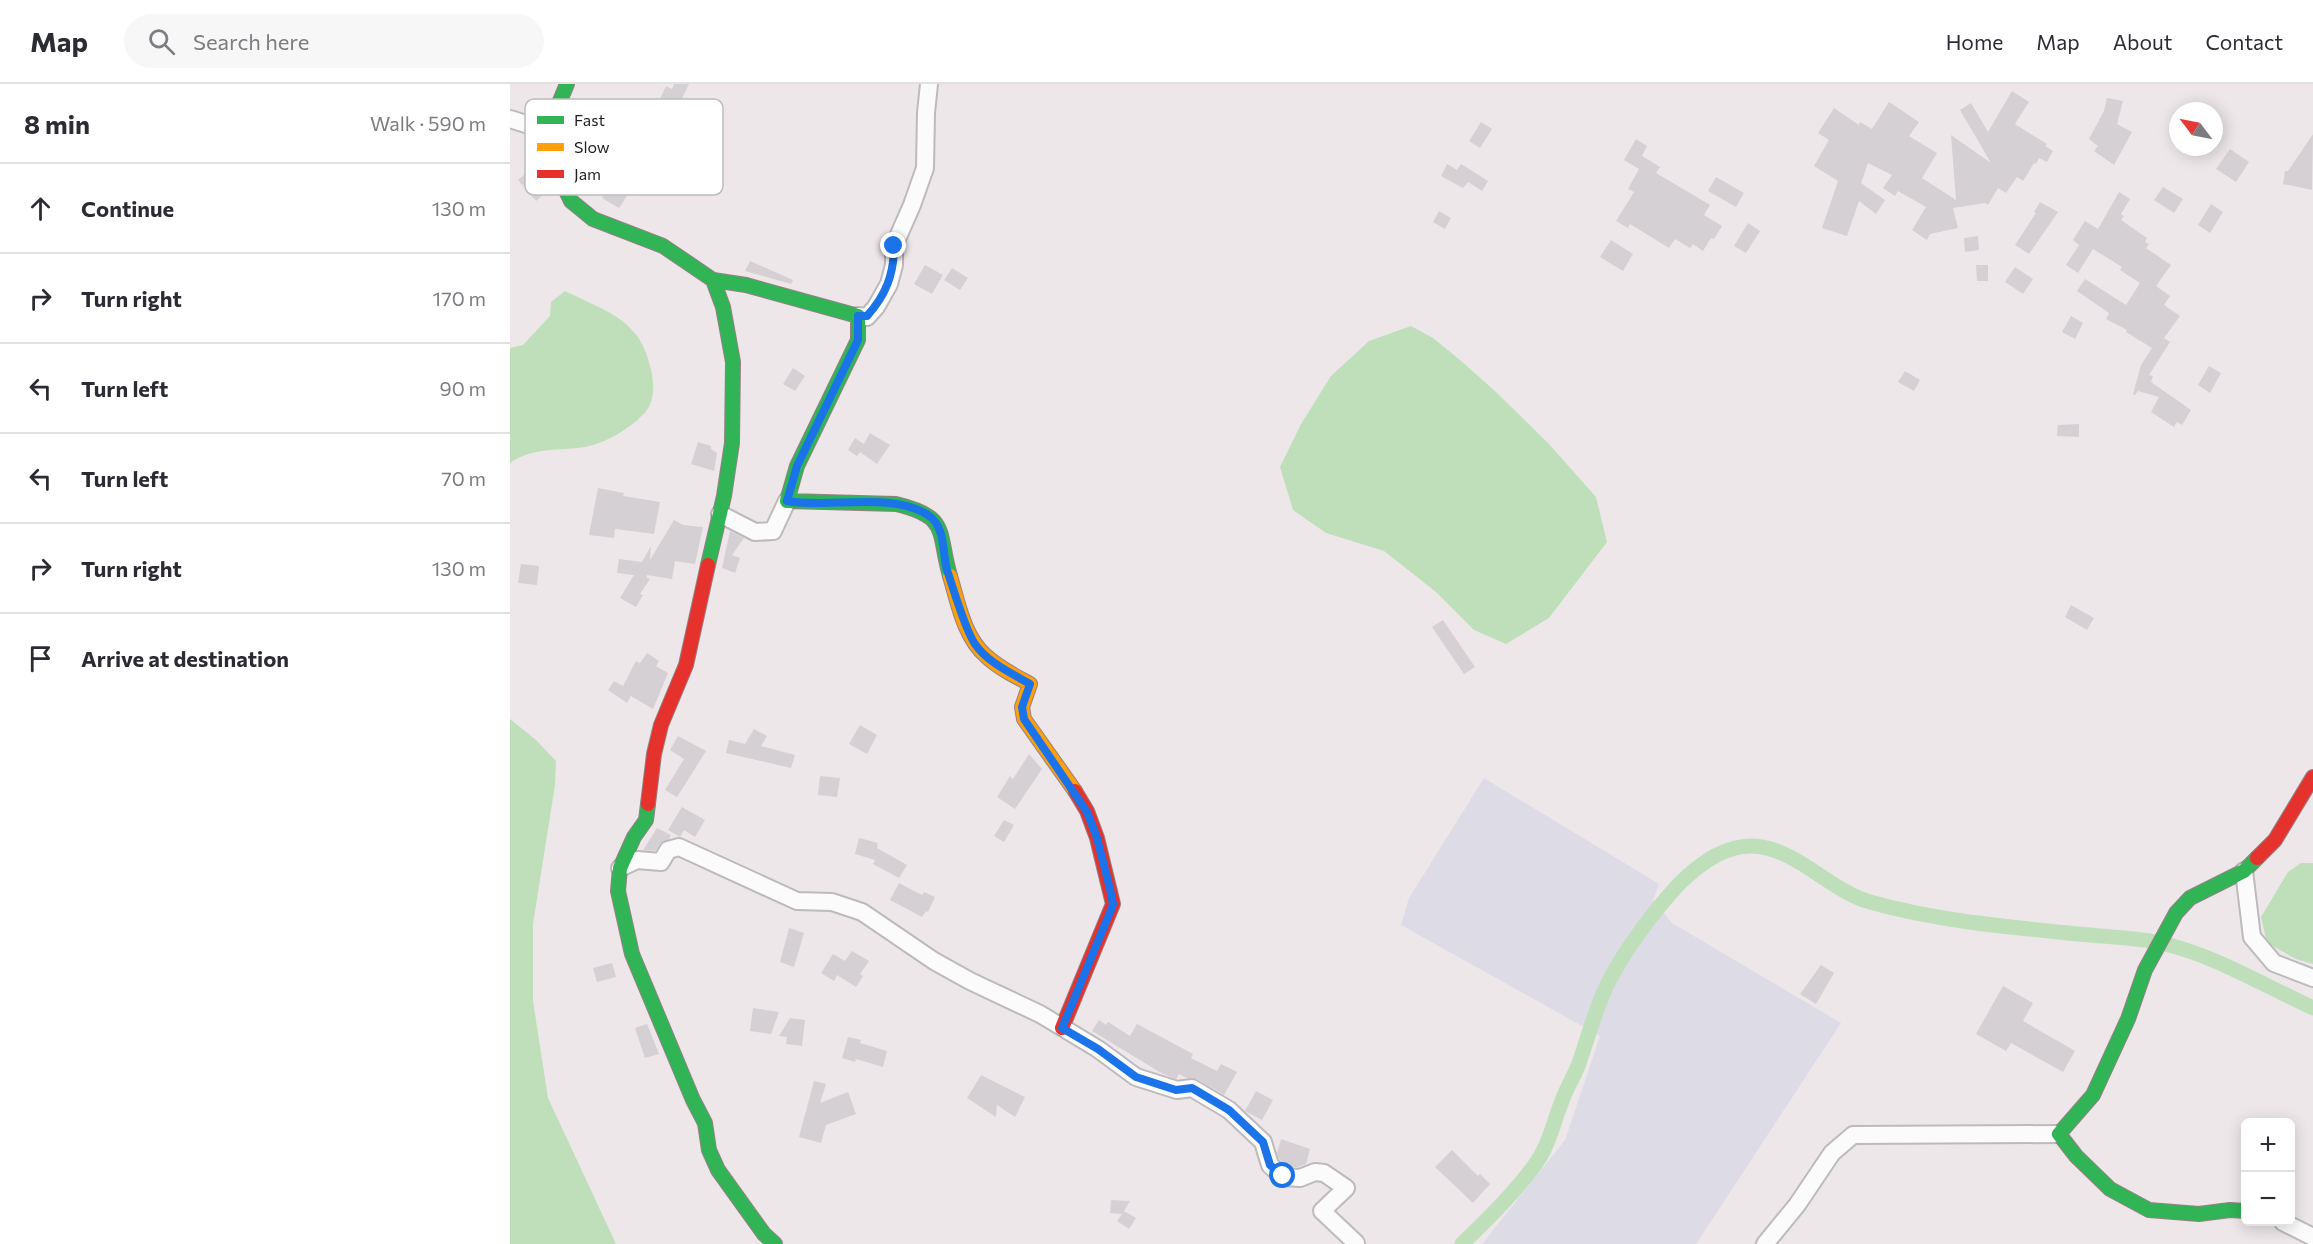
<!DOCTYPE html>
<meta charset="utf-8">
<style>
:root{--surface:#fff;--page:#f7f7f7;--text:#2b2b33;--muted:#7c7c81;--line:#e1e1e2}
body{margin:0;font-family:Commissioner,sans-serif;background:var(--page);color:var(--text)}
.controls{position:absolute;right:18px;bottom:18px;display:grid;overflow:hidden;border-radius:9px;box-shadow:0 3px 15px #0003}
.controls button{width:54px;height:54px;display:grid;place-items:center;padding:0;border:0;border-bottom:2px solid var(--line);background:var(--surface);color:var(--text);font:30px sans-serif}
.compass{position:absolute;left:1659px;top:18px;width:54px;height:54px;border-radius:50%;background:var(--surface);box-shadow:0 3px 15px #0003;rotate:302deg}
.stop{position:absolute;width:18px;height:18px;margin:-14px;border:4px solid #1a73e8;border-radius:50%;background:#fff}
.stop.end{background:#1a73e8;border-color:#fff;box-shadow:0 2px 6px #0008}
.list{margin:0;padding:0;list-style:none}
h2{display:flex;justify-content:space-between;align-items:center;height:78px;margin:0;padding:0 24px;font-size:26px}
h2 small{font-size:20px;font-weight:400;color:var(--muted)}
.list li{display:grid;grid-template-columns:39px 1fr auto;gap:18px;align-items:center;box-sizing:border-box;height:90px;padding:0 24px;border-top:2px solid var(--line)}
.list b{display:block;font-size:22px;white-space:nowrap}
.list em{font-size:20px;font-style:normal;color:var(--muted)}
.icon{flex:none;width:33px;height:33px;fill:none;stroke:currentColor;stroke-width:2;stroke-linecap:round;stroke-linejoin:round}
.map{position:relative;flex:none;width:1803px;height:1160px;overflow:hidden}
header{display:flex;align-items:center;gap:36px;box-sizing:border-box;height:84px;padding:0 30px;background:var(--surface);border-bottom:2px solid var(--line)}
header strong{font-size:28px}
nav{display:flex;gap:33px;margin-inline-start:auto;font-size:21px}
.search{width:420px;height:54px;background:var(--page);display:flex;align-items:center;gap:15px;box-sizing:border-box;padding:0 21px;border-radius:33px;color:var(--muted);font-size:22px}
main{display:flex}
aside{flex:1;background:var(--surface)}
.map>svg:first-child{display:block}
</style>
<header>
<strong>Map</strong>
<div class="search"><svg class="icon" aria-label="search" viewBox="0 0 24 24"><circle cx="10" cy="10" r="6"/><path d="M15 15l6 6"/></svg>Search here</div>
<nav><a>Home</a><a>Map</a><a>About</a><a>Contact</a></nav>
</header>
<main>
<aside>
<h2>8 min<small>Walk · 590 m</small></h2>
<ul class="list">
<li><svg class="icon" aria-label="ahead" viewBox="0 0 24 24"><path d="M12 20V5M6 11l6-6 6 6"/></svg><div><b>Continue</b></div><em>130 m</em></li>
<li><svg class="icon" aria-label="right" viewBox="0 0 24 24"><path d="M7 20v-9h11M14 6l5 5-5 5"/></svg><div><b>Turn right</b></div><em>170 m</em></li>
<li><svg class="icon" aria-label="left" viewBox="0 0 24 24"><path d="M17 20v-9H6M10 6l-5 5 5 5"/></svg><div><b>Turn left</b></div><em>90 m</em></li>
<li><svg class="icon" aria-label="left" viewBox="0 0 24 24"><path d="M17 20v-9H6M10 6l-5 5 5 5"/></svg><div><b>Turn left</b></div><em>70 m</em></li>
<li><svg class="icon" aria-label="right" viewBox="0 0 24 24"><path d="M7 20v-9h11M14 6l5 5-5 5"/></svg><div><b>Turn right</b></div><em>130 m</em></li>
<li><svg class="icon" aria-label="arrive" viewBox="0 0 24 24"><path d="M6 21V4h12l-3 4 3 4H6"/></svg><div><b>Arrive at destination</b></div></li>
</ul>
</aside>
<div class="map">
<svg width="1803" height="1160" viewBox="0 0 1803 1160">
<rect width="100%" height="100%" fill="#ede7ea"/>
<path fill="#dddbe5" d="M974,694L1149,800L1143,816L1162,839L1331,939L1186,1160H972L1055,1056L1090,952L891,841L899,814Z"/>
<g fill="#bfdfbb">
<path d="M55,207C97,228 131,235 141,286C144,299 145,315 137,326C123,343 97,359 75,363C49,367 22,363 0,379V264L13,261L40,232L41,218Z"/>
<path d="M901,242L923,254L950,276L985,307L1039,360L1086,413L1097,458L1039,534L996,560L964,546L926,508L874,467L816,449L783,426L770,383L791,340L821,292L859,257Z"/>
<path d="M0,635L26,656L46,677L45,701L23,840V917L38,1014L106,1160H0Z"/>
<path d="M1791,779H1803V880L1786,875L1757,859L1751,833L1778,788Z"/>
</g>
<g fill="none" stroke-linecap="round" stroke-linejoin="round">
<path stroke="#bfdfbb" stroke-width="15" d="M952,1160C976,1137 1013,1101 1030,1073C1041,1055 1044,1036 1052,1017C1056,1005 1063,994 1068,982C1078,954 1085,925 1098,899C1115,865 1144,827 1169,800C1188,781 1213,762 1241,762C1284,762 1320,807 1360,818C1427,837 1499,843 1568,850C1595,853 1624,853 1651,859C1702,870 1755,902 1803,924"/>
</g>
<g fill="#d5d0d3">
<path d="M164,0H179L167,25L149,17L156,2L162,5Z"/>
<path d="M1502,7L1519,18L1505,40L1537,60L1535,62L1543,67L1537,78L1529,74L1526,80L1524,79L1513,97L1507,93L1496,109L1488,104L1478,121L1475,119L1443,124L1448,144L1420,150L1417,156L1402,146L1416,123L1388,107L1385,112L1373,104L1382,91L1358,79L1351,99L1375,116L1366,130L1349,117L1337,152L1312,144L1328,97L1304,82L1319,56L1308,49L1324,24L1349,41L1350,38L1362,45L1379,18L1409,38L1399,52L1427,69L1412,94L1446,116L1441,51L1481,79L1450,26L1461,19L1478,48Z"/>
<path d="M1597,14L1613,17L1607,40L1622,48L1604,81L1584,67L1588,62L1579,55L1594,27Z"/>
<path d="M971,38L982,45L970,64L959,57Z"/>
<path d="M1803,50L1802,106L1773,100L1775,87H1778Z"/>
<path d="M1126,55L1137,62L1132,72L1150,83L1146,89L1200,121L1194,131L1212,142L1204,155L1201,154L1193,167L1183,160L1180,164L1165,155L1159,164L1120,140L1118,144L1106,137L1124,108L1118,105L1129,85L1114,76Z"/>
<path d="M1720,65L1739,78L1726,98L1706,85Z"/>
<path d="M937,80L947,86L951,80L978,97L972,107L958,98L953,104L931,92Z"/>
<path d="M25,82L40,105L26,117L8,96Z"/>
<path d="M1206,93L1234,109L1226,123L1198,107Z"/>
<path d="M104,95L121,106L109,124L92,114Z"/>
<path d="M1653,103L1673,115L1664,129L1644,116Z"/>
<path d="M1609,108L1620,115L1611,130L1614,132L1611,136L1637,154L1635,158L1639,160L1636,164L1661,181L1646,202L1660,212L1654,221L1670,232L1654,254L1660,258L1639,291L1643,292L1641,298L1681,326L1672,341L1667,338L1664,343L1641,328L1649,313L1628,307L1625,311L1623,310L1631,281L1642,264L1616,248L1617,246L1596,235L1599,229L1567,207L1575,195L1616,221L1630,199L1610,186L1612,183L1583,165L1568,189L1556,181L1569,161L1563,156L1575,137L1588,145Z"/>
<path d="M1530,118L1548,128L1519,170L1505,161L1526,129L1524,128Z"/>
<path d="M1701,120L1713,128L1700,149L1688,141Z"/>
<path d="M929,127L941,134L935,145L923,138Z"/>
<path d="M1238,139L1250,147L1236,169L1224,162Z"/>
<path d="M1468,152L1469,166L1455,168L1454,154Z"/>
<path d="M1101,156L1123,170L1113,187L1090,173Z"/>
<path d="M240,177L283,196L281,200L235,187Z"/>
<path d="M415,181L433,191L422,210L404,200Z"/>
<path d="M1466,181H1478V197H1467Z"/>
<path d="M1505,183L1523,195L1513,210L1495,198Z"/>
<path d="M442,184L458,194L450,206L434,196Z"/>
<path d="M1561,232L1573,239L1565,255L1552,248Z"/>
<path d="M1699,282L1711,289L1700,309L1688,301Z"/>
<path d="M283,284L295,292L285,307L273,300Z"/>
<path d="M1395,287L1410,296L1404,307L1388,298Z"/>
<path d="M1569,340V353L1547,352L1548,341Z"/>
<path d="M360,349L380,361L367,380L350,368L347,372L338,366L345,354L354,360Z"/>
<path d="M188,358L201,362V365L207,369L204,387L181,380Z"/>
<path d="M88,404L114,409L113,412L150,418L144,450L105,445L104,454L79,451Z"/>
<path d="M164,436L173,441L193,443L185,480L165,477L162,495L137,491V494L140,495L130,510L133,511L126,523L110,514L124,491L107,489L109,475L132,478L141,462L140,476Z"/>
<path d="M220,447L234,454L222,471L230,474L225,489L212,484Z"/>
<path d="M11,480L29,482L27,501L8,499Z"/>
<path d="M1561,521L1584,534L1577,546L1555,533Z"/>
<path d="M933,536L965,583L954,590L922,543Z"/>
<path d="M137,569L149,577L146,582L158,589L143,625L121,612L117,619L98,606L104,597L113,602L126,577L130,579Z"/>
<path d="M350,641L367,651L357,670L339,660Z"/>
<path d="M244,645L257,652L251,662L285,671L281,684L216,669L219,656L235,660Z"/>
<path d="M168,652L196,667L167,713L155,706L174,675L160,666Z"/>
<path d="M519,670L532,685L505,725L487,713L500,692L503,695Z"/>
<path d="M310,692L330,694L327,713L308,711Z"/>
<path d="M172,723L195,736L185,753L174,746L170,753L158,746Z"/>
<path d="M494,736L504,741L494,758L484,752Z"/>
<path d="M147,744L161,751L159,755L150,760L145,767L133,766Z"/>
<path d="M349,754L368,759L367,764L397,781L389,794L363,780L365,776L345,770Z"/>
<path d="M389,799L412,811L414,808L425,813L418,828L416,827L412,833L380,816Z"/>
<path d="M279,844L294,849L284,883L270,878Z"/>
<path d="M342,867L359,877L350,890L353,892L346,903L327,891L324,897L311,889L323,870L335,877Z"/>
<path d="M102,879L106,893L87,898L83,884Z"/>
<path d="M1311,881L1324,889L1306,920L1290,910Z"/>
<path d="M1493,902L1523,919L1513,937L1565,967L1553,988L1501,959L1496,967L1466,950Z"/>
<path d="M243,924L269,928L261,950L240,947Z"/>
<path d="M280,934L295,936L292,962L276,960L277,953L269,952Z"/>
<path d="M589,936L596,941L598,938L620,952L627,940L683,970L681,974L707,987L711,980L727,988L714,1011L687,995L677,994L669,990L666,995L653,990L582,947Z"/>
<path d="M137,940L149,970L135,974L125,944Z"/>
<path d="M338,953L351,956L350,959L377,967L373,983L346,975L345,978L332,974Z"/>
<path d="M471,991L515,1013L505,1033L487,1021L486,1033L457,1014Z"/>
<path d="M304,997L316,1000L310,1019L338,1008L346,1030L316,1041L311,1059L289,1053Z"/>
<path d="M746,1007L763,1016L752,1036L735,1027Z"/>
<path d="M771,1055L800,1065L796,1080L788,1083H777L769,1075L767,1069Z"/>
<path d="M942,1066L968,1092L970,1090L980,1100L963,1119L925,1083Z"/>
<path d="M601,1116L620,1117L614,1127L626,1134L619,1145L607,1137L612,1130L600,1129Z"/>
</g>
<g fill="none" stroke-linecap="round" stroke-linejoin="round">
<g stroke="#bdbabb" stroke-width="20">
<g id="street">
<path d="M0,35L41,48"/>
<path d="M348,232L357,233L366,223L379,200L384,181V162L402,121L415,84L416,29L419,0"/>
<path d="M210,430L245,448L263,447L277,417"/>
<path d="M110,784L127,776L151,778L158,766L169,763L287,817L322,818L352,828L424,877L460,897L530,930L588,965L626,993L667,1006L682,1004L719,1026L753,1058L760,1081L773,1093L790,1094L805,1088L814,1089L836,1104L812,1127L846,1159L844,1160"/>
<path d="M1734,787L1742,853L1764,879L1803,894"/>
<path d="M1773,1138L1803,1153"/>
<path d="M1255,1160L1287,1121L1322,1069L1343,1051L1549,1050"/>
</g>
</g>
<g stroke="#968085" stroke-width="16">
<g id="fast">
<path d="M57,0L45,29L40,54V73L61,117L83,135L153,162L203,196L213,223L223,278L222,359L214,412L198,481"/>
<path d="M203,196L236,201L348,232V256L287,382L277,417L386,420C440,433 427,447 440,492"/>
<path d="M138,720L136,736L124,753L110,784L108,807L122,870L183,1016L195,1039L199,1066L208,1086L254,1150L265,1160"/>
<path d="M1736,1127L1720,1126L1689,1130L1639,1126L1600,1105L1566,1072L1549,1050L1583,1011L1618,935L1635,886L1666,829L1680,814L1734,787L1747,774"/>
</g>
</g>
<g stroke="#968085" stroke-width="16">
<path id="slow" d="M440,492C448,519 454,553 476,572C489,584 505,592 520,600L512,623L514,635L565,707"/>
</g>
<g stroke="#968085" stroke-width="16">
<g id="jam">
<path d="M138,720L144,670L151,641L176,581L198,481"/>
<path d="M1747,774L1765,756L1803,693"/>
<path d="M552,944L603,820L587,754L577,727L565,707"/>
</g>
</g>
<use href="#street" stroke="#fcfbfc" stroke-width="16"/>
<use href="#fast" stroke="#30b455" stroke-width="14"/>
<use href="#slow" stroke="#ff9f0a" stroke-width="14"/>
<use href="#jam" stroke="#e5322d" stroke-width="14"/>
</g>
<g fill="none" stroke-linecap="round" stroke-linejoin="round">
<path stroke="#1a73e8" stroke-width="8" d="M384,162C384,190 376,211 357,232H348V256L287,382L277,417C318,425 380,407 418,431C436,443 432,468 437,486C443,503 455,546 465,560C477,578 501,589 520,600L512,623L514,635L577,728L587,754L600,805L603,820L600,828L552,944L588,965L626,993L666,1006L682,1004L719,1026L753,1058L760,1081L773,1092"/>
</g>
<rect x="15" y="15" width="198" height="96" rx="9" fill="#fff" stroke="#bcbcbc" stroke-width="1.5"/>
<rect x="27" y="32" width="27" height="8" fill="#30b455"/>
<rect x="27" y="59" width="27" height="8" fill="#ff9f0a"/>
<rect x="27" y="86" width="27" height="8" fill="#e5322d"/>
<g font-size="16" fill="#1e1e1e">
<text x="64" y="42">Fast</text>
<text x="64" y="69">Slow</text>
<text x="64" y="96">Jam</text>
</g>
</svg>
<div class="controls">
<button>+</button>
<button>−</button>
</div>
<svg class="compass" viewBox="-18 -18 36 36"><path d="M0-13l5 13h-10z" fill="#e53935"/><path d="M0 13l5-13h-10z" fill="#7c7c81"/></svg>
<div class="stop" style="left:773px;top:1092px"></div>
<div class="stop end" style="left:384px;top:162px"></div>
</div>
</main>
